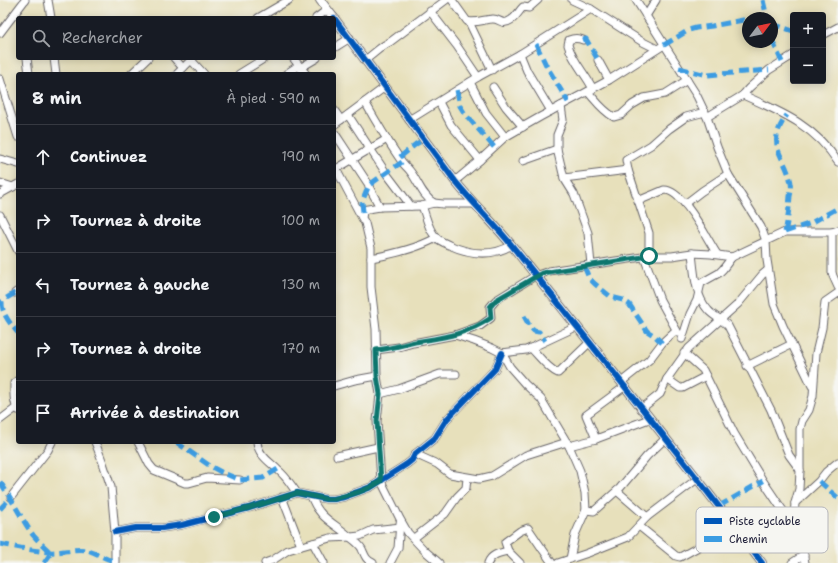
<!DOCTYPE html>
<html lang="fr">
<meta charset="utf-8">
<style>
:root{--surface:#171b24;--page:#242831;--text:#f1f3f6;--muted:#9ea1a6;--line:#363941}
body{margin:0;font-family:"Shantell Sans",sans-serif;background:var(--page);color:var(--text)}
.controls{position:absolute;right:12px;top:12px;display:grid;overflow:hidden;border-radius:4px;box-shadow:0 2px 10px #0003}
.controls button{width:36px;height:36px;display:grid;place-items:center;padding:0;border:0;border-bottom:1px solid var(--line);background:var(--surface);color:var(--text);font:20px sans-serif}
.compass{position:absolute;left:742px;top:12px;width:36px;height:36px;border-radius:50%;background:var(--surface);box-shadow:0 2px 10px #0003;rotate:58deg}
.stop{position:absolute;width:12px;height:12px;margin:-9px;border:3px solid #0f766e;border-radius:50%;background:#fff}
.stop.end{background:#0f766e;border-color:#fff;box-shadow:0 1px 4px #0008}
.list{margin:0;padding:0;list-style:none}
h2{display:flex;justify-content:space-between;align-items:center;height:52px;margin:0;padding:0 16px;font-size:17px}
h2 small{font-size:13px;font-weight:400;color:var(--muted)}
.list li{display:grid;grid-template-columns:26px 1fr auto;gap:12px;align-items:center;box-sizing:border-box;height:64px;padding:0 16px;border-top:1px solid var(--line)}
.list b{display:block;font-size:15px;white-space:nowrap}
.list em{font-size:13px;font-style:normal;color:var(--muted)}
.icon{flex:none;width:22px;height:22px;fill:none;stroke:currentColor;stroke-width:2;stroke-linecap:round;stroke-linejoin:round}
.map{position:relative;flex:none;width:838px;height:563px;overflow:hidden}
.search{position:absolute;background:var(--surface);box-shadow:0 2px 10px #0003;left:16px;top:16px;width:320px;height:44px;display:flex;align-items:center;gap:10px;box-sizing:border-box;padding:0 14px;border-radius:4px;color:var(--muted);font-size:15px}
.panel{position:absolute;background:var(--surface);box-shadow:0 2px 10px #0003;left:16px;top:72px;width:320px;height:372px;border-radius:4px}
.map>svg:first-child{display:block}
</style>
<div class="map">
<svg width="838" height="563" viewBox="0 0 838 563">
<rect width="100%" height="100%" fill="#f6f6f2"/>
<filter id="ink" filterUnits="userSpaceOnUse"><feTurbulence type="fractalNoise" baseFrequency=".025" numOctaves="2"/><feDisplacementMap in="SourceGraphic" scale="8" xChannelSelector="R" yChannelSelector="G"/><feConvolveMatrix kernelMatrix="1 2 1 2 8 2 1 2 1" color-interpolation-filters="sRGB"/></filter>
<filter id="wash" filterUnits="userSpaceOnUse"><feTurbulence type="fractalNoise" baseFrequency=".012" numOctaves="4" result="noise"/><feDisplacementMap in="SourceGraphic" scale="16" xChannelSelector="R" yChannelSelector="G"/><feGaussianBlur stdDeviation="0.9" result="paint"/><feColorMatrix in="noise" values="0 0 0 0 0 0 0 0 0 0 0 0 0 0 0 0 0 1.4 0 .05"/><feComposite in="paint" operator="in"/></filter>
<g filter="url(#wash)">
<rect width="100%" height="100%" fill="#e7e0bb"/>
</g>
<g filter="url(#ink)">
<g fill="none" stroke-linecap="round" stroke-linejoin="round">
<g stroke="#676468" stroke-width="9">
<g id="minor">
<path d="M48,0L51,18"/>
<path d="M452,0L467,21C476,24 484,19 493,19C500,19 502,26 511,20C516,17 519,11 523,7L529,8L538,0"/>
<path d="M572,0L591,9L641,41L657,49"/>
<path d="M636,0L697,96L707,117L717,147L728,174L761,227L766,241L767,260L774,304L783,326L812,386"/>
<path d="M430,11L457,46L478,77"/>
<path d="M646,16L656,0"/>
<path d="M258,18L289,0"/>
<path d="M316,18L327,10"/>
<path d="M469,22L492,70"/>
<path d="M0,33L25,0"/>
<path d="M823,35L838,27"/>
<path d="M583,40C578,38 574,38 569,40L568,45C573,62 585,73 593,89"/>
<path d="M334,48L350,38"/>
<path d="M520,54L527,71L551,111"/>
<path d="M27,58L29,74"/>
<path d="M54,58L56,74"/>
<path d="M174,58L183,68"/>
<path d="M293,58L306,74"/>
<path d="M191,60L204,74"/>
<path d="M365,60C373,55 382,45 390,42L446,0"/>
<path d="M598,60L609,80"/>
<path d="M300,68L317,58"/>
<path d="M131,74L148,58"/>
<path d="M177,74L193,58"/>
<path d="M239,74L265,58"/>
<path d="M286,74L298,66"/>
<path d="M0,79L18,137"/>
<path d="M470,82L486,113L505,137"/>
<path d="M493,87L506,107L523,127"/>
<path d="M588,92C596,101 603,111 614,117L621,115L632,105L644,98L665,94L687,80"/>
<path d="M743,95C781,112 814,125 838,162"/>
<path d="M365,102C376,122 389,143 402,162C404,165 408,168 410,171C418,181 422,196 434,203"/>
<path d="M439,102L451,125L480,160"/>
<path d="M561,106L563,120L557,135V149L564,178L574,194L583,219L588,233L591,265"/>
<path d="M334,110L341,120"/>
<path d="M348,115L386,173L411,206"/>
<path d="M707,117L743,95L749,88L769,70L793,55"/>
<path d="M409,120L478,77L520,54L591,9"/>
<path d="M334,125L385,87"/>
<path d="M334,132L369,185"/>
<path d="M0,159L18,164"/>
<path d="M523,161L557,149"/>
<path d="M334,169H336L361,216"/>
<path d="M336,169L387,139"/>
<path d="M564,178L628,170"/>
<path d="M455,181L480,160L505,137L540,117L609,80L664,45"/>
<path d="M0,183L13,187"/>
<path d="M369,187L380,207"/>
<path d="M0,194L18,184"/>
<path d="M638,201L664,190C683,189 707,239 717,254"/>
<path d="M685,204L702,191L728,174"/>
<path d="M422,206C426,215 428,230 436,237C439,241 445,243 449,245C469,254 492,257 512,245"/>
<path d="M362,210L380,207L422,206L434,203L443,204H474"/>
<path d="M363,212L362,218L365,223L371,248V287L376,329L377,376L380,394L377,421L381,481L400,519L408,533L425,551L439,563"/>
<path d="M0,215L18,251"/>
<path d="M832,232V272L833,276L838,287"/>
<path d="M692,253C694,271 695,296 708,310C714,317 722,319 728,326L771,410L789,455L800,470"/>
<path d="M649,256V233L628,170L626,160L651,145L669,129L686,117L705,112"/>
<path d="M644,257L660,300L678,333"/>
<path d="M371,258C394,254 416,249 436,238"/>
<path d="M15,293L18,291"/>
<path d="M455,335L480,326L491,318L490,307L496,300L535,276L549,271L649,256H672L692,253L711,254L732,257L785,232H832L838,230"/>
<path d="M682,339L690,314L697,300L701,283L719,273L723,269L732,257"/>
<path d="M531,348C539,356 548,369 558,373L589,343"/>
<path d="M376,350L399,347L413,343L455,335L474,341L492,348L502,353L510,367L525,384L541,399L569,446L580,471L585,493L586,510L575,535L570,559"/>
<path d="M502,353L526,350L531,348L576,327"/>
<path d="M684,353L703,370L734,433L763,481L786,515L794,517"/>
<path d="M747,366L792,344"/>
<path d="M667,379L680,388H683L706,376"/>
<path d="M18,380L14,383C14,391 13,402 18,410"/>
<path d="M334,386L355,380L377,376"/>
<path d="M380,394L399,389L440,374H456"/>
<path d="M641,409L660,394L667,379L689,348L738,304L762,275L768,270"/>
<path d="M0,420L16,408"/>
<path d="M596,439L586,415L624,387L623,381L625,379L649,360L662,343L676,330"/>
<path d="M95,442L103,463L111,487L115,532V563"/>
<path d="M138,442L149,464L154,470L185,483H189L207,478L240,480"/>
<path d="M257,442C258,455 270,462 278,470C286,476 291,485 297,493"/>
<path d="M569,446L596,439L649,419"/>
<path d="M415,454L437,464L450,474L479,479L492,476L526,455L567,442"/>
<path d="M337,456L378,447"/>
<path d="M617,491L647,517"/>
<path d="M311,496C320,520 334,522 351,538C355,541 360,545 362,549C365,556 366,560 373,563"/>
<path d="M11,497L48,450L52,442"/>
<path d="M282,497L301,546"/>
<path d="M795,503L819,481L826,472L838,462"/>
<path d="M586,510L594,511L620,488L647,456L665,439"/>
<path d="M639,526L676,556L680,557L735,527"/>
<path d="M115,532L136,528H162L182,525L249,508L297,493L326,499H334L344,497L371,487L407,464L412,460L415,454L435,438L447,419L495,369L502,353"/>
<path d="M414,538L445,514L457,497L466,488L467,478"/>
<path d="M313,543L324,563"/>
<path d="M508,551L505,542L520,531L528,528L552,563"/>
<path d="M265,563L273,560L288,550L330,538L351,537L360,536L373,530L401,527"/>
<path d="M390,563L398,548L400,523"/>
<path d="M488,563C491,554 500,553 508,551L520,563"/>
<path d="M558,563L588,553L628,537L647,517L697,479"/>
<path d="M792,563L804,555"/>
<path d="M805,563L801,540L794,517L795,503L799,489L800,471V429L802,421L809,410L813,396L816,353L822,328L825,302L838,293"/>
</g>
</g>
<g stroke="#676468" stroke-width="10">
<g id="tertiary">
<path d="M320,0L334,18"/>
<path d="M334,18L455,181C473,204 495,224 513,247C597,351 681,456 762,563"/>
</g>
</g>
<use href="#minor" stroke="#fff" stroke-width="7"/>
<use href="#tertiary" stroke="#fff" stroke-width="8"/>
<g stroke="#3c9ce2" stroke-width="5" stroke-dasharray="10 5" stroke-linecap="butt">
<path d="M763,0L767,18"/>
<path d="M772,24L793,31"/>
<path d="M583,40L586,39L598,60"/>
<path d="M772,40L782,62"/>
<path d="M536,44L546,65L568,102"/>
<path d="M664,45L689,30L696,28L712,26L743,20L748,21"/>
<path d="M679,68L707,75L769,70"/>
<path d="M457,90L460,106L465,114L494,147"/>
<path d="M400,157L416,144L423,140"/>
<path d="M363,212L362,202L369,185L402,162"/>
<path d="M785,232C788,220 789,208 790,196C791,192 792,187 791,183C785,153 764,147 787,115"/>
<path d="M785,232L811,223L838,208"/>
<path d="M584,266L589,278L595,284L611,297L623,300L629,304L647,331L655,336L662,343"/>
<path d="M15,293L2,301C1,314 11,324 18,333"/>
<path d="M524,316L530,327L534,331L539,332L545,341"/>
<path d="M176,442L210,466L221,472L240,480L263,478L278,469"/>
<path d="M819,481L838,498"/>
<path d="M0,482C12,499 21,518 33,535C38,541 45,547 51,553L44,563"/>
<path d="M719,506L763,481"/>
<path d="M0,509L11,497"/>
<path d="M0,544C16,547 33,551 49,552C62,553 74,548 87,550C97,552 104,560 116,561"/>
</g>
<g stroke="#f6f6f2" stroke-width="8">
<g id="cycleway">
<path d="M334,18L455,181C473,204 495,224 513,247C597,351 681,456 762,563"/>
<path d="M115,532L136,528H162L182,525L249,508L297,493L326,499H334L344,497L371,487L407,464L412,460L415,454L435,438L447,419L495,369L502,353"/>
</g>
</g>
<use href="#cycleway" stroke="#0057b8" stroke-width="6"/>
</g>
</g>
<g fill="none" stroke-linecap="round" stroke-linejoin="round" filter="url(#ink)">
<path stroke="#0f766e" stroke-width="5" d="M214,517L249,508L297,493L326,499H334L359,492L371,487L381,481L377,421L380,394L377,376L376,350C390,349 402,345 415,342C445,337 465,335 491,318L490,307L496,300L542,273L649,256"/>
</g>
<rect x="696" y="507" width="132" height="46" rx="6" fill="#f6f6f2" stroke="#b6b6bb" stroke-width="1"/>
<rect x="704" y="518" width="18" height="6" fill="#0057b8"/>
<rect x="704" y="536" width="18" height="6" fill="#3c9ce2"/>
<g font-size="11" fill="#22223b">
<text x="729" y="525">Piste cyclable</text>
<text x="729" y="543">Chemin</text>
</g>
</svg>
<div class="controls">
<button>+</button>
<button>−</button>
</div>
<svg class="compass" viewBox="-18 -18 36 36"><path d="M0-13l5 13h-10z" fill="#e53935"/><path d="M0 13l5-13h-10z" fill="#9ea1a6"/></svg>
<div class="stop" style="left:649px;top:256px"></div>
<div class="stop end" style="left:214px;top:517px"></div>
<div class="search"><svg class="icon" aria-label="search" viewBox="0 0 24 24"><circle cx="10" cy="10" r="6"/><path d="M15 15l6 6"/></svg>Rechercher</div>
<section class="panel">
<h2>8 min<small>À pied · 590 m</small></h2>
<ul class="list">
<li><svg class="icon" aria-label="ahead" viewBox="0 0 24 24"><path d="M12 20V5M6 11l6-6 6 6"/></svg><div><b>Continuez</b></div><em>190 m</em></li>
<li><svg class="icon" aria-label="right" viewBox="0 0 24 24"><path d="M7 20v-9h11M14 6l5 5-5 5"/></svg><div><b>Tournez à droite</b></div><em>100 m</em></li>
<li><svg class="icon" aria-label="left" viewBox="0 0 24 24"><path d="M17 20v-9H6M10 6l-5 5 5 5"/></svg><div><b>Tournez à gauche</b></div><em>130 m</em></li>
<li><svg class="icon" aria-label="right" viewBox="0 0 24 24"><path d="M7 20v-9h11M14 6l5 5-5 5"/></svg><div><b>Tournez à droite</b></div><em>170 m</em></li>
<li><svg class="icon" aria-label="arrive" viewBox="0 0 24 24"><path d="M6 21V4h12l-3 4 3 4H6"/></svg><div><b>Arrivée à destination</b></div></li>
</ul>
</section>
</div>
